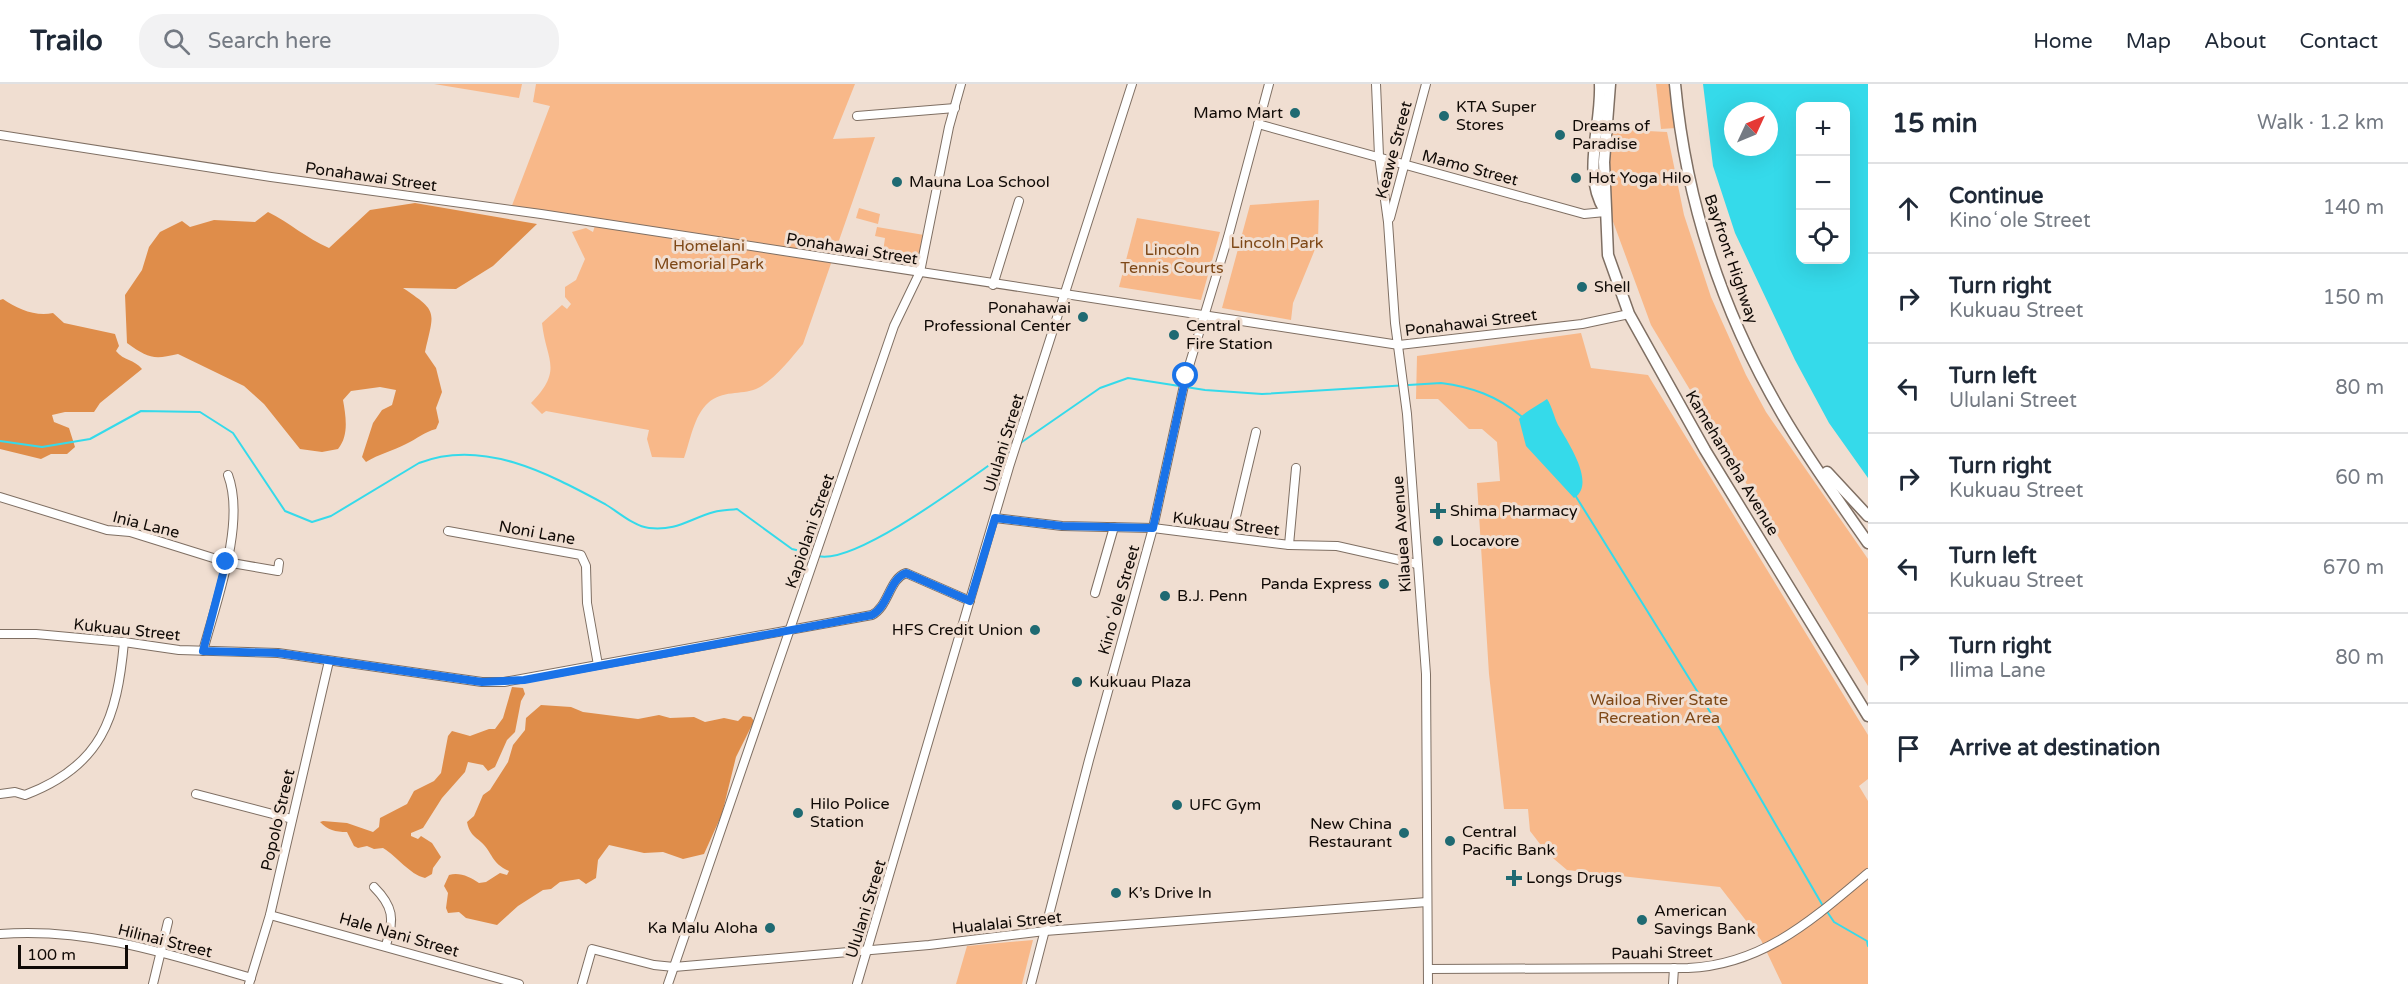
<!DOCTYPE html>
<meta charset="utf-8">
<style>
:root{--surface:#fff;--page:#f2f2f3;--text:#1f2937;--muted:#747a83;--line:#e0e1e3}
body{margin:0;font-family:"Varela Round",sans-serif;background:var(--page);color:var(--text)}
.controls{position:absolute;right:18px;top:18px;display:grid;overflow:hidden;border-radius:12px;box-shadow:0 6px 24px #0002}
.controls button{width:54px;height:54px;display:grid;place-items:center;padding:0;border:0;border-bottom:2px solid var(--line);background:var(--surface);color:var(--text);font:30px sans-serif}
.compass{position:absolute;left:1724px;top:18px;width:54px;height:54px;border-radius:50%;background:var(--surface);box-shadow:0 6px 24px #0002;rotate:46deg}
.scale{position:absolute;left:18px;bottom:15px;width:110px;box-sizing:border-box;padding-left:6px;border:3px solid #100a06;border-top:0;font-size:16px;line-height:21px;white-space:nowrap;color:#100a06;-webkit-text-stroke:4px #f0ded1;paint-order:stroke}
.stop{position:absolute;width:18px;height:18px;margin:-14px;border:4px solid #1a73e8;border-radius:50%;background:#fff}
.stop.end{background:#1a73e8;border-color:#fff;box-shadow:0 2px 6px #0008}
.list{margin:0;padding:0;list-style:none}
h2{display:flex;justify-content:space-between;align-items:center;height:78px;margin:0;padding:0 24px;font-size:26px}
h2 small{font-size:20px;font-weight:400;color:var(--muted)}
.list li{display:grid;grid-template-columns:39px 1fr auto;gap:18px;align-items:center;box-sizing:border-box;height:90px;padding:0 24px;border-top:2px solid var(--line)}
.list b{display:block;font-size:22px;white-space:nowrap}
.list p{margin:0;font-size:20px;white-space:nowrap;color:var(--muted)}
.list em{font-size:20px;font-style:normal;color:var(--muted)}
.icon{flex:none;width:33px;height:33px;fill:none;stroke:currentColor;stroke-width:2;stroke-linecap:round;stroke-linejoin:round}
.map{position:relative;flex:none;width:1868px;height:900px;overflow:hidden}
header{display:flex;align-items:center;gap:36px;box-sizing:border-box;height:84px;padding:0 30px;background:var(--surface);border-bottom:2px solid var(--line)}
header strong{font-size:28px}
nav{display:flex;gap:33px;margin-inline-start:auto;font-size:21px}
.search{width:420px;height:54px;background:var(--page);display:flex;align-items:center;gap:15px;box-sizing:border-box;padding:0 21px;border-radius:24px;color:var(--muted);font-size:22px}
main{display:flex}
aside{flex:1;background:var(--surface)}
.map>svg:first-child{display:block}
</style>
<header>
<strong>Trailo</strong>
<div class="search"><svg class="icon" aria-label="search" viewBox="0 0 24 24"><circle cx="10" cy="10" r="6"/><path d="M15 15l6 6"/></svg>Search here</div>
<nav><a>Home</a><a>Map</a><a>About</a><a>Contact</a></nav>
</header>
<main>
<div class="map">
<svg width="1868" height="900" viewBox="0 0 1868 900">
<rect width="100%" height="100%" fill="#f0ded1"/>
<g fill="#f8b889">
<path d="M434,0H522L519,14Z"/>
<path d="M536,0H855L833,55L875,53L803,260C790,275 775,296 756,305C741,311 722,306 708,319C694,331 690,358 684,374L652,373L647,355L649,346L546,327L542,330L531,319C564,285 546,277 542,239L562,221L567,225L571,220L565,213V203L576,196L585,175L572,148L586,144L593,148L597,135L511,124L550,22L533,18Z"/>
<path d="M1656,0H1672L1676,44L1661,45Z"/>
<path d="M1608,45L1667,48L1684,131L1711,213L1746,291L1766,328L1868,475V602L1651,241L1611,132Z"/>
<path d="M1319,116L1318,158L1293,219L1291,236L1222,224L1250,121Z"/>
<path d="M859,124L880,130L878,140L856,134Z"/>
<path d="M1137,134L1220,148L1201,216L1119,203Z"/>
<path d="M877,143L924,151L919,181L882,175L885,154L875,152Z"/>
<path d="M1581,249L1591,284L1648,291L1868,651V695L1859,702L1868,717V900H1782L1761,856L1720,803L1567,786L1547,769L1530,747L1528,725H1504L1489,590L1477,399L1500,397L1497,358L1482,345H1469L1438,315H1416L1417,272Z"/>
<path d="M1033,856L1022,900H956L967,862Z"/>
</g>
<g fill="#df8d4a">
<path d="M415,119L537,140L493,182L456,205L403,204C439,228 434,227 425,268L436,284L442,308L436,324L439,338L436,345C424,348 417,355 406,360C392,367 379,370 366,378L362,373L373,339L382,326L392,321L396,306L380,303L351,307L343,316C346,333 349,352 338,365L322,368L300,365L264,320L244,302L178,270C153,276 148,274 127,259L125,211L142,186L149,163L160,148L182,137L190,143L214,136L255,138L268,128C290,139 306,154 329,164L370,126Z"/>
<path d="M3,215C17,225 36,233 53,229L64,239L115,250L119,262L116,267C124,277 134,275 142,285L100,319L94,328H65L52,331L54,338L69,344L75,363L67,370H51L41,375L0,365V216Z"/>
<path d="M512,603L523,604L525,610L521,617L515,648L507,656L495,683L488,687L483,681L468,678L465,688L442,714L423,744L411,749V752L418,755L421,752L432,759L441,773L433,784L432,790L425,794C409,790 398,773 383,764L374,765L367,762L358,764L354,762L347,748C335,748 328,746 320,738L323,737L347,739L373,748L379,743L380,734L407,720L414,707L434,697L441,689L448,652L452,647L470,652L489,645H495L503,634Z"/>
<path d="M541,621L571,623L583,628L638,635L659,631L670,634L694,633L705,638L724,634L738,637L743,632L751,633L754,637L736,673L722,730L704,770L683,775L663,768L644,769L609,761L598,776L596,794L586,800L579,795L560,798L551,805L543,806L518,822L497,841L466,834L459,828L448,829L446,824L448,809L444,802L449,791C460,788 470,793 479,799L486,798L500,789L507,791L509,787C491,779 493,769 481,758C474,752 469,749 467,738L474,732L483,711L490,706L508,678L513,661L525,646L526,634Z"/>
</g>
<g fill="#35daea" fill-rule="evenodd">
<path d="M1703,0H1868V394L1829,339L1795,276L1735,149L1713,82ZM1800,22H1846V176H1800ZM1733,27H1769V63H1733Z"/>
<path d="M1547,315C1552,322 1554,333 1558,341C1567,357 1597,400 1574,414L1526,362L1519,335C1523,329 1540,320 1547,315Z"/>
</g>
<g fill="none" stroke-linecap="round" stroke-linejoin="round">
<g stroke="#35daea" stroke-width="2">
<path d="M0,357L42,363L90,355L141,327L200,328L233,349L285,427L312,438L331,432L419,379C483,354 549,390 605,420C617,427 635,443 649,444C677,447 689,435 714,428C722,426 730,426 737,425L792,465L813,470"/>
<path d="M1019,360L1100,304L1128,294L1205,306L1262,310L1441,299C1472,303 1497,312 1521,332"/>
<path d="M1575,411L1712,631L1823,822"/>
<path d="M818,472C856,482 977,389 1012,365"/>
<path d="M1826,826L1834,838L1867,857L1868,862"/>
</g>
<g stroke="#7f6f63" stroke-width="10">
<g id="minor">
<path d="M1376,0L1379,72L1388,138L1395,239L1407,330L1426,590L1428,900"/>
<path d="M857,32L955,24"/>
<path d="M1258,40L1584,130L1605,128"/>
<path d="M0,51L271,93L541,130L1399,261L1582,240L1629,230"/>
<path d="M1390,134L1426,0"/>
<path d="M993,201L1019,117"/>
<path d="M0,413L107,446L130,448L226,478L278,487L279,479"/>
<path d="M995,434L1062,442L1153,444L1289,461L1337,462L1417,480"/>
<path d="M448,447L581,471L586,482L587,519L598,581"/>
<path d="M1231,453L1256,348"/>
<path d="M1289,461L1296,384"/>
<path d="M1095,509L1114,443"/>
<path d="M0,550H36L124,558L179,566L278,569L482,598H504L872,531C889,522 889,495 906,489L970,517"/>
<path d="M203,567C216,518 246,439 228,391"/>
<path d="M0,710L15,708L25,711C102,682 117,634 124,558"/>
<path d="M196,710L292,735"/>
<path d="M374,803C393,822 395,835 386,861"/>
<path d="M270,831L519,900"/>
<path d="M0,850C87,843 169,870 251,894"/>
<path d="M1428,885L1688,884C1763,881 1813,835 1868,789"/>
<path d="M153,900L168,838"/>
<path d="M249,900L270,831L329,577"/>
<path d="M582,900L592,865L654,881L674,883L929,861L1045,847L1427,818"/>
<path d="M668,900L894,242L920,188L949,43L961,0"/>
<path d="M857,900L1009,383L1132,0"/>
<path d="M1031,900L1089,676L1153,444L1186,292L1228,153L1269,0"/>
<path d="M1673,900L1674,884"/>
</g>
</g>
<g stroke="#7f6f63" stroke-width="13">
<g id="major">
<path d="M1600,0C1602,43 1581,89 1605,127"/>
<path d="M1610,0L1604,78L1608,171L1629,230L1705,366L1868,632"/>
<path d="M1675,0C1686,118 1722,228 1782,330C1808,375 1839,417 1868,459"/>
<path d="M1827,388L1868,432"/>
</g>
</g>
<use href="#minor" stroke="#fff" stroke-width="8"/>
<use href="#major" stroke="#fff" stroke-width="10"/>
</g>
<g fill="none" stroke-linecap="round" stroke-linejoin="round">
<path stroke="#1a73e8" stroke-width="8" d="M226,478L203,567L278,569L482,598L524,596L872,531C889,522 889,495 906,489L970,517L995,434L1062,442L1153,444L1186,292"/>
</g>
<g fill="#1f6a72" stroke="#f0ded1" stroke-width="2">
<circle cx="1295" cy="29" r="6"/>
<circle cx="1444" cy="32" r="6"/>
<circle cx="1560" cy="51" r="6"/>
<circle cx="1576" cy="94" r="6"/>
<circle cx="897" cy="98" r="6"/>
<circle cx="1582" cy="203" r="6"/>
<circle cx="1083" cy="233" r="6"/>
<circle cx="1174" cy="251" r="6"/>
<path d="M1435 418h6v6h6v6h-6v6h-6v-6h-6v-6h6z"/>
<circle cx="1438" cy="457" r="6"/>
<circle cx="1384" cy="500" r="6"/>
<circle cx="1165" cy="512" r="6"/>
<circle cx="1035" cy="546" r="6"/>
<circle cx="1077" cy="598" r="6"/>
<circle cx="1177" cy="721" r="6"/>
<circle cx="798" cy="729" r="6"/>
<circle cx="1404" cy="749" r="6"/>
<circle cx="1450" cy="757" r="6"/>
<path d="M1511 785h6v6h6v6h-6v6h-6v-6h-6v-6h6z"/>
<circle cx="1116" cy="809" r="6"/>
<circle cx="1642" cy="836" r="6"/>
<circle cx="770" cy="844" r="6"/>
</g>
<g text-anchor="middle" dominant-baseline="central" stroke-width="6" stroke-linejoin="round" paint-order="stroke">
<g font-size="16" fill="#100a06" stroke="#f0ded1" text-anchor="start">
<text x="1456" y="23">KTA Super<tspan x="1456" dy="18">Stores</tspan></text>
<text x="1283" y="29" text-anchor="end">Mamo Mart</text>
<text x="1572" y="42">Dreams of<tspan x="1572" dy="18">Paradise</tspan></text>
<text x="1588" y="94">Hot Yoga Hilo</text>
<text x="909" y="98">Mauna Loa School</text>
<text x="1594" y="203">Shell</text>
<text x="1071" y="224" text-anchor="end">Ponahawai<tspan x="1071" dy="18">Professional Center</tspan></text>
<text x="1186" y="242">Central<tspan x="1186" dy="18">Fire Station</tspan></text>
<text x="1450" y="427">Shima Pharmacy</text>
<text x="1450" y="457">Locavore</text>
<text x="1372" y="500" text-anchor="end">Panda Express</text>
<text x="1177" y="512">B.J. Penn</text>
<text x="1023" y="546" text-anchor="end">HFS Credit Union</text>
<text x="1089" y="598">Kukuau Plaza</text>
<text x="810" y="720">Hilo Police<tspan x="810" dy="18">Station</tspan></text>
<text x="1189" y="721">UFC Gym</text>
<text x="1392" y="740" text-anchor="end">New China<tspan x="1392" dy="18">Restaurant</tspan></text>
<text x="1462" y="748">Central<tspan x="1462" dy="18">Pacific Bank</tspan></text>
<text x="1526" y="794">Longs Drugs</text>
<text x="1128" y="809">K’s Drive In</text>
<text x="1654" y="827">American<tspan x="1654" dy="18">Savings Bank</tspan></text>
<text x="758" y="844" text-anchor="end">Ka Malu Aloha</text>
</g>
<g font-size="16" fill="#100a06" stroke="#f0ded1">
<text transform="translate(1394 66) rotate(-75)">Keawe Street</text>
<text transform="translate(1470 84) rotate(15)">Mamo Street</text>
<text transform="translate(371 93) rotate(8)">Ponahawai Street</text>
<text transform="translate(852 165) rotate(9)">Ponahawai Street</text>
<text transform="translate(1731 175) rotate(71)">Bayfront Highway</text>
<text transform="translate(1471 239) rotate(-7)">Ponahawai Street</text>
<text transform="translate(1004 359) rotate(-73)">Ululani Street</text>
<text transform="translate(1732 379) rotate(59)">Kamehameha Avenue</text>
<text transform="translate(1226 440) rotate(7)">Kukuau Street</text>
<text transform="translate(146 441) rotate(14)">Inia Lane</text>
<text transform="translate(810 447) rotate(-71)">Kapiolani Street</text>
<text transform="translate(537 449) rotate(10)">Noni Lane</text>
<text transform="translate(1402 450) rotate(-94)">Kilauea Avenue</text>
<text transform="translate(1119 516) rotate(-74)">Kinoʻole Street</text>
<text transform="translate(127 546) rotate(6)">Kukuau Street</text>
<text transform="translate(278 736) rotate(-77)">Popolo Street</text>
<text transform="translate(866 825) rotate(-73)">Ululani Street</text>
<text transform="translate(1007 839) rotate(-6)">Hualalai Street</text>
<text transform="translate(399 851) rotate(16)">Hale Nani Street</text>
<text transform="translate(165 857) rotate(14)">Hilinai Street</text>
<text transform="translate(1662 869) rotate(-1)">Pauahi Street</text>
</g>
<g font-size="16" fill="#7e4817" stroke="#f0ded1">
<text x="1277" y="159">Lincoln Park</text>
<text x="709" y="162">Homelani<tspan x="709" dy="18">Memorial Park</tspan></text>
<text x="1172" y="166">Lincoln<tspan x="1172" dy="18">Tennis Courts</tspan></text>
<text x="1659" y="616">Wailoa River State<tspan x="1659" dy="18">Recreation Area</tspan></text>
</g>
</g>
</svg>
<div class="controls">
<button>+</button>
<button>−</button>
<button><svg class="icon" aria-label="locate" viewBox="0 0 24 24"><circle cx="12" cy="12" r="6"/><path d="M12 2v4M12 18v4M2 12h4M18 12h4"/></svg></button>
</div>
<svg class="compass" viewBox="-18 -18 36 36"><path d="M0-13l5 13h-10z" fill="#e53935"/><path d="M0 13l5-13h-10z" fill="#747a83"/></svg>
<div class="scale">100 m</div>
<div class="stop" style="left:1186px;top:292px"></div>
<div class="stop end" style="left:226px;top:478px"></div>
</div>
<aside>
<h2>15 min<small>Walk · 1.2 km</small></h2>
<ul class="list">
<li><svg class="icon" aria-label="ahead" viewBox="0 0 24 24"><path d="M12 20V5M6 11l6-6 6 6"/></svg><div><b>Continue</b><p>Kinoʻole Street</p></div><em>140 m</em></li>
<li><svg class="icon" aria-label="right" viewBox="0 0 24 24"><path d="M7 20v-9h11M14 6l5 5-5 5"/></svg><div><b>Turn right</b><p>Kukuau Street</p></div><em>150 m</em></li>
<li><svg class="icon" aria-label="left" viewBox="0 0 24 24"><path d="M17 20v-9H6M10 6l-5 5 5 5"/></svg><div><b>Turn left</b><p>Ululani Street</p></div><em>80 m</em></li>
<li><svg class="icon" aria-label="right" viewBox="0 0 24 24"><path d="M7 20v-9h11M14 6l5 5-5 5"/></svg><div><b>Turn right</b><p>Kukuau Street</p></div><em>60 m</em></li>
<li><svg class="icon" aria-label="left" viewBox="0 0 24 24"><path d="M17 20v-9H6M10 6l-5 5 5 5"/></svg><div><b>Turn left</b><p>Kukuau Street</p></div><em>670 m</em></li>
<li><svg class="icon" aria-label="right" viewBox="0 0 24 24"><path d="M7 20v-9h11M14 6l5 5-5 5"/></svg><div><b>Turn right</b><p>Ilima Lane</p></div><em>80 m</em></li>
<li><svg class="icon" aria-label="arrive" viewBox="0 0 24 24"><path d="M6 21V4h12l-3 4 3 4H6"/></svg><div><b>Arrive at destination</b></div></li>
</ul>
</aside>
</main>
